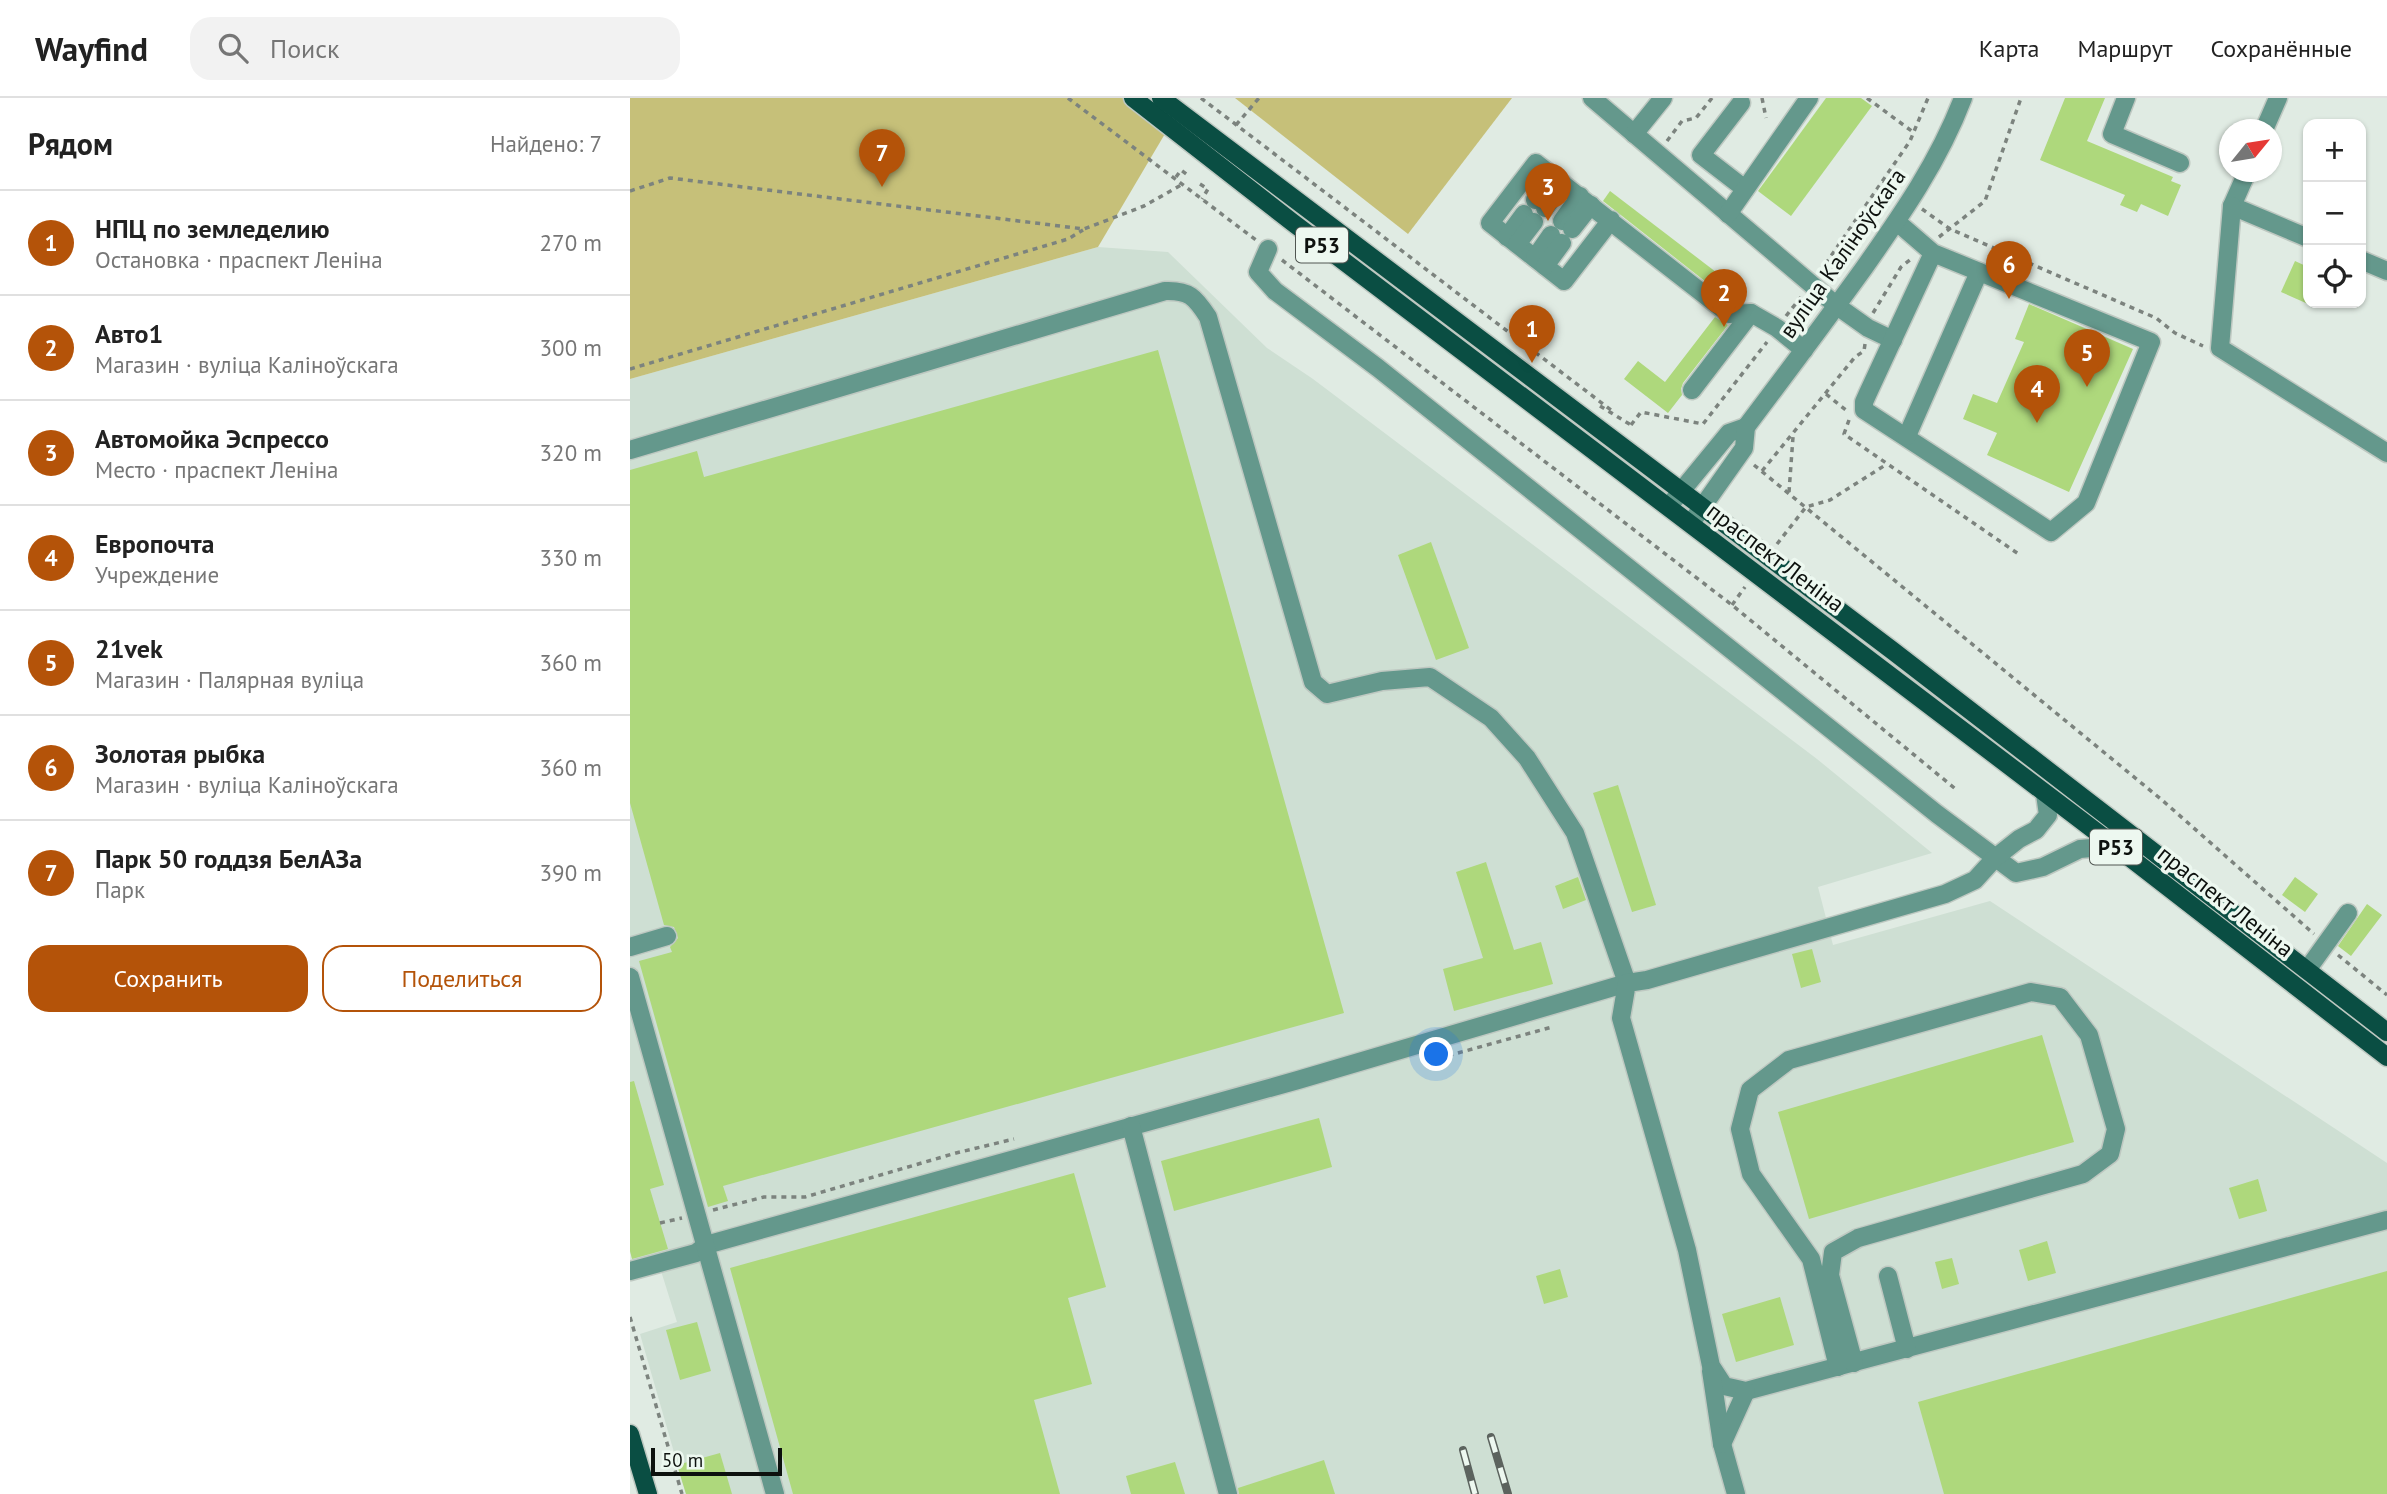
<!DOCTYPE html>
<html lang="ru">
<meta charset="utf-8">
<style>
:root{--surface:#fff;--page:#f2f2f2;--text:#222;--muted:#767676;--line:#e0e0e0;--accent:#b45309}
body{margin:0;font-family:"PT Sans",sans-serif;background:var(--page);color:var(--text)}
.controls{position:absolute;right:21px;top:21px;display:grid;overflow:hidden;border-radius:14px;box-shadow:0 2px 5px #0004}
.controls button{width:63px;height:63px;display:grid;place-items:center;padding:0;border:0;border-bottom:2px solid var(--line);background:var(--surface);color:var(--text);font:35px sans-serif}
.compass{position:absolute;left:1589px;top:21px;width:63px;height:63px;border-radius:50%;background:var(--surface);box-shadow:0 2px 5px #0004;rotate:60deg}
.scale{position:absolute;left:21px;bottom:18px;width:131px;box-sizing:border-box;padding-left:7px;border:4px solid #0d110e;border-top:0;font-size:19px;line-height:24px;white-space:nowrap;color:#0d110e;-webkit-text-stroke:5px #edf8f0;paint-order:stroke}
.you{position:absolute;left:807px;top:957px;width:24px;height:24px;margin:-18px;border:5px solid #fff;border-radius:50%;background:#1a73e8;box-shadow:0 0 0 10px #1a73e833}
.badge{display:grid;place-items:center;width:46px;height:46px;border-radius:50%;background:var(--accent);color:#fff;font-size:23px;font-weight:700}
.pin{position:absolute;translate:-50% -58px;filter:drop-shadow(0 2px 4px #0008)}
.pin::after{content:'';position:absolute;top:37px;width:24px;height:21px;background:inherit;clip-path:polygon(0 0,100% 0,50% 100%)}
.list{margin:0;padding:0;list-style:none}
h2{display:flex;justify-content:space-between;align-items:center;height:91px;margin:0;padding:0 28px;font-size:30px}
h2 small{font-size:23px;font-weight:400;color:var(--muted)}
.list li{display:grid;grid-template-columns:46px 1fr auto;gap:21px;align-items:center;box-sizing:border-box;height:105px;padding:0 28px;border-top:2px solid var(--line)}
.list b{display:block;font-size:26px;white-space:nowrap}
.list p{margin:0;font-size:23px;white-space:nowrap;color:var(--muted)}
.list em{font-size:23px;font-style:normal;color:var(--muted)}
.actions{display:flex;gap:14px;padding:21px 28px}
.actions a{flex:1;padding:16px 0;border:2px solid var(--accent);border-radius:21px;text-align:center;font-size:24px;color:var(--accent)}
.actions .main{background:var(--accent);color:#fff}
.icon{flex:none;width:38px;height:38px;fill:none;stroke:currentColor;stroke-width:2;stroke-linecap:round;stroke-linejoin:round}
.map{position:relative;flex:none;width:1757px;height:1396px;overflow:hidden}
header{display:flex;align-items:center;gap:42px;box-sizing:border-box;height:98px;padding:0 35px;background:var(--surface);border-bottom:2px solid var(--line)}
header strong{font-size:33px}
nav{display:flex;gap:38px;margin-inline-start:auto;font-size:24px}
.search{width:490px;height:63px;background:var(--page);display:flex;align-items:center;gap:18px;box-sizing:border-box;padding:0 24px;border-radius:21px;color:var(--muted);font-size:26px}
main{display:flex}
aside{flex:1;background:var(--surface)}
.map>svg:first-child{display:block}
</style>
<header>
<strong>Wayfind</strong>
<div class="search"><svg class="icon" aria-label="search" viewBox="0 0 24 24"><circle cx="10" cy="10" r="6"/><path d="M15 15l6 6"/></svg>Поиск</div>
<nav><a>Карта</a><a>Маршрут</a><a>Сохранённые</a></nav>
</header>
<main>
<aside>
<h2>Рядом<small>Найдено: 7</small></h2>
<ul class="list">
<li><span class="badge">1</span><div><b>НПЦ по земледелию</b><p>Остановка · праспект Леніна</p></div><em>270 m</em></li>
<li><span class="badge">2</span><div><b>Авто1</b><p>Магазин · вуліца Каліноўскага</p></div><em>300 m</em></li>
<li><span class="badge">3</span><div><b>Автомойка Эспрессо</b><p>Место · праспект Леніна</p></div><em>320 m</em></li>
<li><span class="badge">4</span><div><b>Европочта</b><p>Учреждение</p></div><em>330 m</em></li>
<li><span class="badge">5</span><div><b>21vek</b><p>Магазин · Палярная вуліца</p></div><em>360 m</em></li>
<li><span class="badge">6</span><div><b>Золотая рыбка</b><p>Магазин · вуліца Каліноўскага</p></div><em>360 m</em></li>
<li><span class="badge">7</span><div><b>Парк 50 годдзя БелАЗа</b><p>Парк</p></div><em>390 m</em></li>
</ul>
<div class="actions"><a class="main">Сохранить</a><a>Поделиться</a></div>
</aside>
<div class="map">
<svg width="1757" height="1396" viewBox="0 0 1757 1396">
<rect width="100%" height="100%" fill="#e0ebe3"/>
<path fill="#cedfd3" d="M468,149L538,154L637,250L683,281L1187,661L1302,755L1188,789L1203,847L1360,803L1757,1065V1396H56L10,1236L47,1224L26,1157L3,1164L0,1153V281Z"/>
<g fill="#c6c079">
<path d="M0,0H500L539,29L468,149L0,281Z"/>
<path d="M605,0H882L778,136Z"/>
</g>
<g fill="#aed87c">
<path d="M1196,0H1231L1242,8L1161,118L1128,93Z"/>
<path d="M1435,0H1475L1457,43L1543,79L1541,83L1551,87L1538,118L1511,106L1507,114L1490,107L1495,97L1410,62Z"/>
<path d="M980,93L1099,184L1090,195L973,103Z"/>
<path d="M1665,163L1678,169V206L1651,194Z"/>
<path d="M1399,206L1503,251L1439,394L1357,357L1367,335L1333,321L1343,296L1367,305L1394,244L1385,241Z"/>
<path d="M1085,219L1098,227L1053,285L1051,291L1052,297L1038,315L994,281L1008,263L1035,284Z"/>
<path d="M528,252L714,915L93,1088L98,1103L78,1109L9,863L42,854L40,849L48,840L44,829L34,827L0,705V372L67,353L74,379Z"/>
<path d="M801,444L839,550L806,562L768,457Z"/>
<path d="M988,687L1026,807L1002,814L963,695Z"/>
<path d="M856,764L884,852L911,844L923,886L824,913L813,871L853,860L826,774Z"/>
<path d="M948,779L956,802L933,811L925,788Z"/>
<path d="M1665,779L1688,796L1675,814L1652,797Z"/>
<path d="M1737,806L1752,817L1721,858L1708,848Z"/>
<path d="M1182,851L1191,884L1171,890L1162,856Z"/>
<path d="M1412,937L1444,1044L1179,1121L1148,1014Z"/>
<path d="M4,983L34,1087L20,1091L38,1151L2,1161L0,1153V984Z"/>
<path d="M689,1020L702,1069L544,1113L531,1063Z"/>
<path d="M444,1075L476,1189L438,1200L462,1286L404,1302L430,1396H163L100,1170Z"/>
<path d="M1628,1081L1637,1113L1609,1121L1599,1090Z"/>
<path d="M1417,1143L1426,1175L1398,1183L1389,1152Z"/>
<path d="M1322,1160L1329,1186L1312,1191L1305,1164Z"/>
<path d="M930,1171L938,1199L914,1206L906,1178Z"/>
<path d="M1757,1173V1396H1314L1288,1304Z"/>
<path d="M1150,1199L1164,1247L1106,1264L1092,1216Z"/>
<path d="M67,1224L81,1273L50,1282L36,1232Z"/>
<path d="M90,1355L102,1396H56L47,1367Z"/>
<path d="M694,1362L705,1396H609L608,1390Z"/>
<path d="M545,1364L555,1396H501L496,1378Z"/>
</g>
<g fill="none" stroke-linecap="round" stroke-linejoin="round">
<g stroke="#bec8c1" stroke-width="21">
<g id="minor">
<path d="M962,0L1207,208L1238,230L1263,242"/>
<path d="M1496,0L1482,36L1550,65"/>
<path d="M1111,5L1071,57L1115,91"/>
<path d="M1634,32L1648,0"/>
<path d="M1004,36L1033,0"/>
<path d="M1617,74L1602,108L1678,140"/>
<path d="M905,102L923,78"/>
<path d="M1602,108L1590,250L1757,355"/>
<path d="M915,110L933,86"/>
<path d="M1098,116L1179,0"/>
<path d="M981,122L934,183L860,125L906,65L1099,216L1121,215"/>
<path d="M932,123L950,98"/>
<path d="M1267,124L1303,155L1521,244L1456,405L1421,434L1234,312V304L1238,295L1303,155"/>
<path d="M942,131L961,107"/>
<path d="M877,139L894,116"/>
<path d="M887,146L904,124"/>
<path d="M638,151L628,174L645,193L748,270L1307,716L1386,775L1413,769L1450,751L1485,748"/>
<path d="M905,160L921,137"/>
<path d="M1731,162L1757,173"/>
<path d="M915,168L932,145"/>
<path d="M1062,292L1121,215L1147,230L1174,252"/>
<path d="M1277,338L1349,174"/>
<path d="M0,352L535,193C559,192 565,199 578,219L683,584L697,596L752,583L800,579L861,620L897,660L945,735L997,885L668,982L76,1147L66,1155L0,1173"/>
<path d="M1039,408L1099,335L1116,329"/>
<path d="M1061,425L1114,350L1116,329C1156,276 1195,224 1234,170C1272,116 1309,63 1333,0"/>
<path d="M1415,696L1418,717L1406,732L1389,741L1365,760L1345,782L1315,796L1017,882L997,885L991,920L1057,1152L1081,1268L1094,1288L1116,1293L1757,1122"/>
<path d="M0,849L37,838"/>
<path d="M1677,872L1718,815"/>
<path d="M0,879L145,1396"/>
<path d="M501,1028L598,1396"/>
<path d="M1258,1178L1277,1251"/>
<path d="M1208,1269L1181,1161L1121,1076L1110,1031L1120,992L1159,962L1401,894L1430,899L1459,937L1486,1031L1480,1056L1453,1076L1228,1140L1203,1154L1200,1177L1224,1265"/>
<path d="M1081,1273L1092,1346L1106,1396"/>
<path d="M1092,1346L1116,1293"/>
</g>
</g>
<g stroke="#bec8c1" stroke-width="21">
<g id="major">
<path d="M503,0L662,124L1485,748L1757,959"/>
<path d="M531,0L1263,553L1757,934"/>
<path d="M0,1336L18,1396"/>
</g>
</g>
<g stroke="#7c837e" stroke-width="3.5" stroke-dasharray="5 5" stroke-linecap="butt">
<path d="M438,0L626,142"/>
<path d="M571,0L981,312"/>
<path d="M1132,0L1136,20"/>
<path d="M1237,0L1283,34"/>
<path d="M606,27L629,0"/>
<path d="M1037,43L1052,23L1066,20L1082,0"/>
<path d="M546,79L551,72L559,78"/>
<path d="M1253,83L1266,92"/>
<path d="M570,86L578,91L572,101"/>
<path d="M0,93L40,80L454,131L514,108L553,86"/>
<path d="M1292,111L1320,131L1526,220L1545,235L1573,248"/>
<path d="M1309,139L1355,103L1391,0"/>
<path d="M652,162L1102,507L1328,693"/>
<path d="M1190,174L1280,43L1298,0"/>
<path d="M1243,215L1271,169L1281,161"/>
<path d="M1156,218L1171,199"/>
<path d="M0,271L438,141L453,132"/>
<path d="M1196,296L1217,313"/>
<path d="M970,308L1001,327"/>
<path d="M1219,322L1214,336L1390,457"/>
<path d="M1001,327L1011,314L1073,326L1137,244"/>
<path d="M1124,367L1532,702L1684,836"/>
<path d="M1132,373L1225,259L1234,253L1235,246"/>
<path d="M1159,394L1163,339"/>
<path d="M1147,446L1176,409L1200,402L1257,366"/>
<path d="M1102,507L1115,489"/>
<path d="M1708,857L1757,897"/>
<path d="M799,963L922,929"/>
<path d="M83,1112L134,1099H175L326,1055L384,1041"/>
<path d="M30,1125L52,1120"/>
<path d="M0,1219L52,1396"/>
</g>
<use href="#minor" stroke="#64988c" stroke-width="18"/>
<use href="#major" stroke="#0a4e43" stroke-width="18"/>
<g stroke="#5c635e" stroke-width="8">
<g id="rail">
<path d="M861,1339L878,1396"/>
<path d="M833,1352L845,1396"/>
</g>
</g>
<use href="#rail" stroke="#edf8f0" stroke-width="5" stroke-dasharray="16" stroke-linecap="butt"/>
</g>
<g text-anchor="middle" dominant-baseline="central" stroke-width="7" stroke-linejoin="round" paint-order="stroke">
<g fill="#edf8f0" stroke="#505652" stroke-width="2">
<rect x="666" y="129.5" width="52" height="35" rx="5"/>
<rect x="1460" y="731.5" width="52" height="35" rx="5"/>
</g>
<g font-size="21" font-weight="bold" fill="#0d110e">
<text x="692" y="147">Р53</text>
<text x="1486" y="749">Р53</text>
</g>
<g font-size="23" fill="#0d110e" stroke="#edf8f0">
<text transform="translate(1212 155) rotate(-55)">вуліца Каліноўскага</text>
<text transform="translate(1146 459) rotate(37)">праспект Леніна</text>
<text transform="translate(1596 803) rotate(38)">праспект Леніна</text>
</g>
</g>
</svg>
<div class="controls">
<button>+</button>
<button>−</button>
<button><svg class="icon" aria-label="locate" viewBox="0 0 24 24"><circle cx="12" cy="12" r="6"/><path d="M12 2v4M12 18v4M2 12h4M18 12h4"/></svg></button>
</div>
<svg class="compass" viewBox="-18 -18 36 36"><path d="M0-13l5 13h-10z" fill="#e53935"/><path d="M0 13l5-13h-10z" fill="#767676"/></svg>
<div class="scale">50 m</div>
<div class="you"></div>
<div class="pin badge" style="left:902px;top:265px">1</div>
<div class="pin badge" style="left:1094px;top:229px">2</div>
<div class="pin badge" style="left:918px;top:123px">3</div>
<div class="pin badge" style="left:1407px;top:325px">4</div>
<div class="pin badge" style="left:1457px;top:289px">5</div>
<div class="pin badge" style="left:1379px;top:201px">6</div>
<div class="pin badge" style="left:252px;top:89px">7</div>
</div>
</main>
